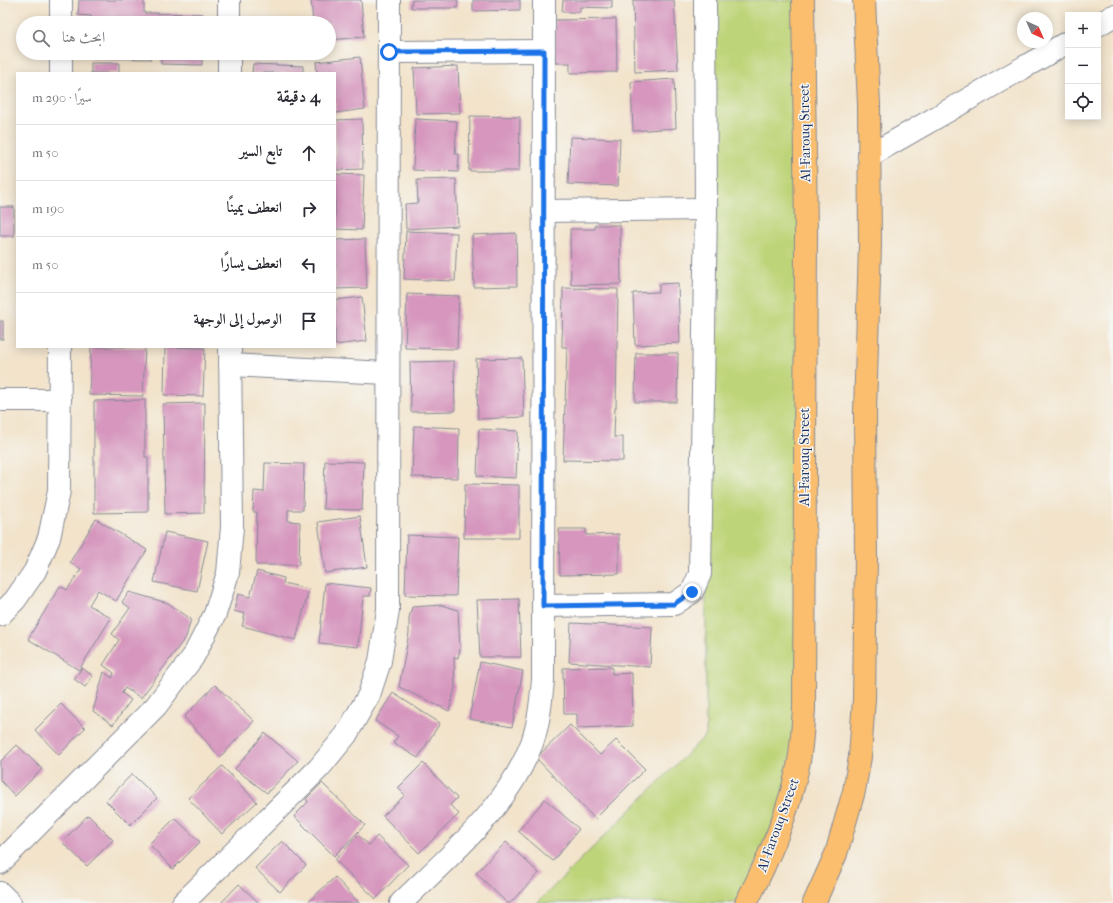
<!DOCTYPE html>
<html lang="ar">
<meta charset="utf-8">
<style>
:root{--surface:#fff;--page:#f2f2f3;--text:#2b2b33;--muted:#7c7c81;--line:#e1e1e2}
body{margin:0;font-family:"IM FELL French Canon",Amiri,serif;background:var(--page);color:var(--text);direction:rtl}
.controls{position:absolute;right:12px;top:12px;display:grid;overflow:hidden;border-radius:0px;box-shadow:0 2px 10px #0003}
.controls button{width:36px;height:36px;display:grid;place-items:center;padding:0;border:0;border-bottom:1px solid var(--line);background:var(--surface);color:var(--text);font:20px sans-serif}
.compass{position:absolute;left:1017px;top:12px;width:36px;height:36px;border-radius:50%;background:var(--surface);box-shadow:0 2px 10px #0003;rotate:135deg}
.stop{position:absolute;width:12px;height:12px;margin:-9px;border:3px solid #1a73e8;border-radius:50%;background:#fff}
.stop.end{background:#1a73e8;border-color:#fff;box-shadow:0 1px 4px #0008}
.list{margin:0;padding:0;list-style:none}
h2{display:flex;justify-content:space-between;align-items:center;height:52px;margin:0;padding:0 16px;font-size:17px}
h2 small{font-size:13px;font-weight:400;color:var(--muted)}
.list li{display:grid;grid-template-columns:26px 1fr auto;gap:12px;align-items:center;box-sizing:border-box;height:56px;padding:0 16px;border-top:1px solid var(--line)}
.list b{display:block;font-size:15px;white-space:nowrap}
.list em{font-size:13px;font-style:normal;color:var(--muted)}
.icon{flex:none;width:22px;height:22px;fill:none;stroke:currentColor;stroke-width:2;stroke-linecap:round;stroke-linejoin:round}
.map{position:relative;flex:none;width:1113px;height:903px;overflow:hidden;direction:ltr}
.search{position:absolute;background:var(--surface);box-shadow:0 2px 10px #0003;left:16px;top:16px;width:320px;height:44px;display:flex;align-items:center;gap:10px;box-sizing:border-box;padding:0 14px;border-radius:22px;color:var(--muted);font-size:15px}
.panel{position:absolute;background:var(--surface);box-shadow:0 2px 10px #0003;left:16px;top:72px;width:320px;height:276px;border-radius:0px;direction:rtl}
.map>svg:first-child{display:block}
</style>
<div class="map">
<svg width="1113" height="903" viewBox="0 0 1113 903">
<rect width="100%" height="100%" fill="#f6f6f2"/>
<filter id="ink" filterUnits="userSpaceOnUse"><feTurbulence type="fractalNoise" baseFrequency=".025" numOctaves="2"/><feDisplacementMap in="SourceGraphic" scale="8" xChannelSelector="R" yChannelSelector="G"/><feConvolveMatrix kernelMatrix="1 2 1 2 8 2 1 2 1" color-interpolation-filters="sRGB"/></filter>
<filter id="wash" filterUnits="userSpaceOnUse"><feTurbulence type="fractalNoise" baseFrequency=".012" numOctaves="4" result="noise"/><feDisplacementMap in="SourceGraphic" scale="16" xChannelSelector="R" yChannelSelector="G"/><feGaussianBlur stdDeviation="0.9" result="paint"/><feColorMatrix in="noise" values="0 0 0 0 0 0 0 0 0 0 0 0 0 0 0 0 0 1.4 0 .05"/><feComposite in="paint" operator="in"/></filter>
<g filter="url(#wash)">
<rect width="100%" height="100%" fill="#f2e3ca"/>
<path fill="#bed478" stroke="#6c826b" d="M705,0H804L797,770L741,895L735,903H537L706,735Z"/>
<g id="blocks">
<g fill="#d696be">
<path d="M79,0H144V13L203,14V23H91V16L78,15Z"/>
<path d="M311,0H361L364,37L329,40V23H313Z"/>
<path d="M412,0H458L457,8H411Z"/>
<path d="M473,0H520V10L473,11Z"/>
<path d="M563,0H612V8L580,7V12H562Z"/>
<path d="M633,0H674L678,70L635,72Z"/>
<path d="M616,19L617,72L570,73V63H555V20Z"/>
<path d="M90,53H151V59L90,58Z"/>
<path d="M161,53H202V65L161,64Z"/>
<path d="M360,57L365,109L335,113V73H317L316,62Z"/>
<rect x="91" y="63" width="28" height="10"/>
<path d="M253,64L303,66V73H252Z"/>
<path d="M458,66L460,113L416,114L414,68Z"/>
<path d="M674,79L676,128L633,131L631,82Z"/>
<path d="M470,116L520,117L519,171H469Z"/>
<path d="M362,119L363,169L335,170V120Z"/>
<path d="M415,119L457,121L455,154H459L458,172L413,170Z"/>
<path d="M570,137L620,139L618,186L568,184Z"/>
<path d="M335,174L364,175L362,230L335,229Z"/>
<path d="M456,179L458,226L406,229L405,204L418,203L417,180Z"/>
<rect x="0" y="207" width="14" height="29"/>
<path d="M595,225H620L621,284L571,285L570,229H595Z"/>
<path d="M406,231L457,233L455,281L404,279Z"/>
<path d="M516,233L517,286L474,287L472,235Z"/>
<path d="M365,239L367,288L335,289V240Z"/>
<path d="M678,283L680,343L635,345L633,293L659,292V284Z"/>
<path d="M563,288L618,289L616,408H615L614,437H623V461L563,460L567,347H562Z"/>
<path d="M407,294L459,296L457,349L405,348Z"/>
<path d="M362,297L367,341L335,345V300Z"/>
<rect x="0" y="321" width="3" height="18"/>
<path d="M91,347H145L143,396L89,395Z"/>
<path d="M165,347L205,348L203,396L164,395Z"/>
<path d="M636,353H678L677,402H635Z"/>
<path d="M522,358L524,417L478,419L476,359Z"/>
<path d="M454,361L455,411L411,412L410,362Z"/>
<path d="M145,400V457H148V512L94,513V401Z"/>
<path d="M205,403L204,513L165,514L163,404Z"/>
<path d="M414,426L459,428L458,478L412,477Z"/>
<path d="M479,429L518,431L516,478L477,476Z"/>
<path d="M325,461L364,462L362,510L323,509Z"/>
<path d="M265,463L304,464L303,510H288V521L300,522L299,565H256L257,512H253L254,491L264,492Z"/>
<path d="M465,484L519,485V538H464Z"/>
<path d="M360,516L367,567L325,573L318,522Z"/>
<path d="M96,519L147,550L116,601L98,590L89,605L111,618L79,670L28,639L60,586L67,590L81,569L70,562Z"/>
<path d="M559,529H586V535L619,534V574L560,575Z"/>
<path d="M165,532L208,541L197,591L154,582Z"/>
<path d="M407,535L458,537L456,596L405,595Z"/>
<path d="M257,571L284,578L283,583L309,589L296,640L242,626L245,614L234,611L238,594L250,597Z"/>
<path d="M325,583L371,588L370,596H363L358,647L319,643Z"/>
<path d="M129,592L168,603L191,619L186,637L141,698L125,688L122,693L131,700L113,725L93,711L104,672L112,678L114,673L103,665L119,640L112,634L130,608L122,602Z"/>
<path d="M519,599L521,657H480L477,600Z"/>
<path d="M441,605L458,610L460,649L458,658L454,657L455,688L449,711L399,687L409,633V618L412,607Z"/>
<path d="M571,623L652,627L650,667L569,662Z"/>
<path d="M480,662L523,671L512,727L469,719Z"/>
<path d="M612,667V674L632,673L633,726L577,728V714H564L563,668Z"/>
<path d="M82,668L93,676L85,687L74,679Z"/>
<path d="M215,685L254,721L220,757L184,717Z"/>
<path d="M393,693L440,723L418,758L393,743L398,736L375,721Z"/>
<path d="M61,704L85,728L59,755L35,730Z"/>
<path d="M570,725L600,755L616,740L645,769L595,819L536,758Z"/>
<path d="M265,733L298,761L267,793L235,769Z"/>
<path d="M17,745L42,769L15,796L0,780V762Z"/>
<path d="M423,763L457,798L450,805L459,814L419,853L383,816L405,795L398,788Z"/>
<path d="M222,766L257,802L222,834L188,798Z"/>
<path d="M132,774L157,798L130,825L106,801Z"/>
<path d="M322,783L365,825L334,856L294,816L308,802L306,799Z"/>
<path d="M545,799L579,829L553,861L518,831Z"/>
<path d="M88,815L113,840L87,866L62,842Z"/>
<path d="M175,818L200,842L173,869L149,844Z"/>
<path d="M358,835L369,845L377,836L408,865L376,899L335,860Z"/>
<path d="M282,841L306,865L280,892L255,868Z"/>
<path d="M506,842L539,873L510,903H507L476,873Z"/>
<path d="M335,877L359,903H307Z"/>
<path d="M239,884L259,903H221Z"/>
</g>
</g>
</g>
<g filter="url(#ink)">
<use href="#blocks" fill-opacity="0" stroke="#868994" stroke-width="1"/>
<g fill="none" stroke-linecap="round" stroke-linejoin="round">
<g stroke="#868994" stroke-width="24">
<g id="minor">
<path d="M61,0V23"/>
<path d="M229,23V0"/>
<path d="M1098,25L1113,16"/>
<path d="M389,52L544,51"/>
<path d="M61,53V73"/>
<path d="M229,73V53"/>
<path d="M869,156L1068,42"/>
<path d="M543,211L706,209"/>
<path d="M230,365L387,373"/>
<path d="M0,400H60"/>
<path d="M543,606L674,604L692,592L700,574L706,209L705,0"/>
<path d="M0,615L15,600L35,571L49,538L59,491L60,347"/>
<path d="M0,863L156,706L193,657L215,614L228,573L232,527L230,347"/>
<path d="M0,893L10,903"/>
<path d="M183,903L319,768L346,735L369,695L380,661L388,610L389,0"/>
<path d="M401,903C450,855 507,809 532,743C539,723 541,702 543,680L544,0"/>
</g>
</g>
<g stroke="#868994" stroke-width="24">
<g id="major">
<path d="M746,903C768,861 787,817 797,771C802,751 802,730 804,710L806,234L803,0"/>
<path d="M814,903L836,854L854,791L860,757L864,699L866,557L865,411L870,245L869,104L864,0"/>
</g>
</g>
<use href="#minor" stroke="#fff" stroke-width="22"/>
<use href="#major" stroke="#fabe6e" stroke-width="22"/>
</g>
</g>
<g fill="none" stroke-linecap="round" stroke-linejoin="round" filter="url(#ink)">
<path stroke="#1a73e8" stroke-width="5" d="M389,52L544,51L543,606L674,604L692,592"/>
</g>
<g text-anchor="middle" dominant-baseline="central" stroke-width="3" stroke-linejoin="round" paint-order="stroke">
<g font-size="14" fill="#1b2f5e" stroke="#f6f6f2">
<text transform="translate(805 133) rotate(-91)">Al-Farouq Street</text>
<text transform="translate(804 457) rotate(-90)">Al-Farouq Street</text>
<text transform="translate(778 825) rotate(-70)">Al-Farouq Street</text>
</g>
</g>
</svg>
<div class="controls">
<button>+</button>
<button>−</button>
<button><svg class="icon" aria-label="locate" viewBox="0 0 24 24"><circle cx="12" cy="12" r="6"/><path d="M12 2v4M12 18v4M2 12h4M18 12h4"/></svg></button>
</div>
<svg class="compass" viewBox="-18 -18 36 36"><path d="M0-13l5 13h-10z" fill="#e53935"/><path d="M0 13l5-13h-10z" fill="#7c7c81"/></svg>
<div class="stop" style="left:389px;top:52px"></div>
<div class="stop end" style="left:692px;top:592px"></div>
<div class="search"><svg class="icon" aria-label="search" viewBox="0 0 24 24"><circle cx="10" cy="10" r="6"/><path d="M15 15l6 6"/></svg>ابحث هنا</div>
<section class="panel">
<h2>4 دقيقة<small>سيرًا · 290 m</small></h2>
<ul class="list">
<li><svg class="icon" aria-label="ahead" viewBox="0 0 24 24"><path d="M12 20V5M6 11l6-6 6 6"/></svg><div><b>تابع السير</b></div><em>50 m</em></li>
<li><svg class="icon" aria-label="right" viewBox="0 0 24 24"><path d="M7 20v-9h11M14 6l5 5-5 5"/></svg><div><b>انعطف يمينًا</b></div><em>190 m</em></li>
<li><svg class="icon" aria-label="left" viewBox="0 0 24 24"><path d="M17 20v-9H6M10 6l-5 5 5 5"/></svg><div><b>انعطف يسارًا</b></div><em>50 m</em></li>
<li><svg class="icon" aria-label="arrive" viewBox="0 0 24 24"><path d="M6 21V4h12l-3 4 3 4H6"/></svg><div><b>الوصول إلى الوجهة</b></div></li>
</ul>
</section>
</div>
